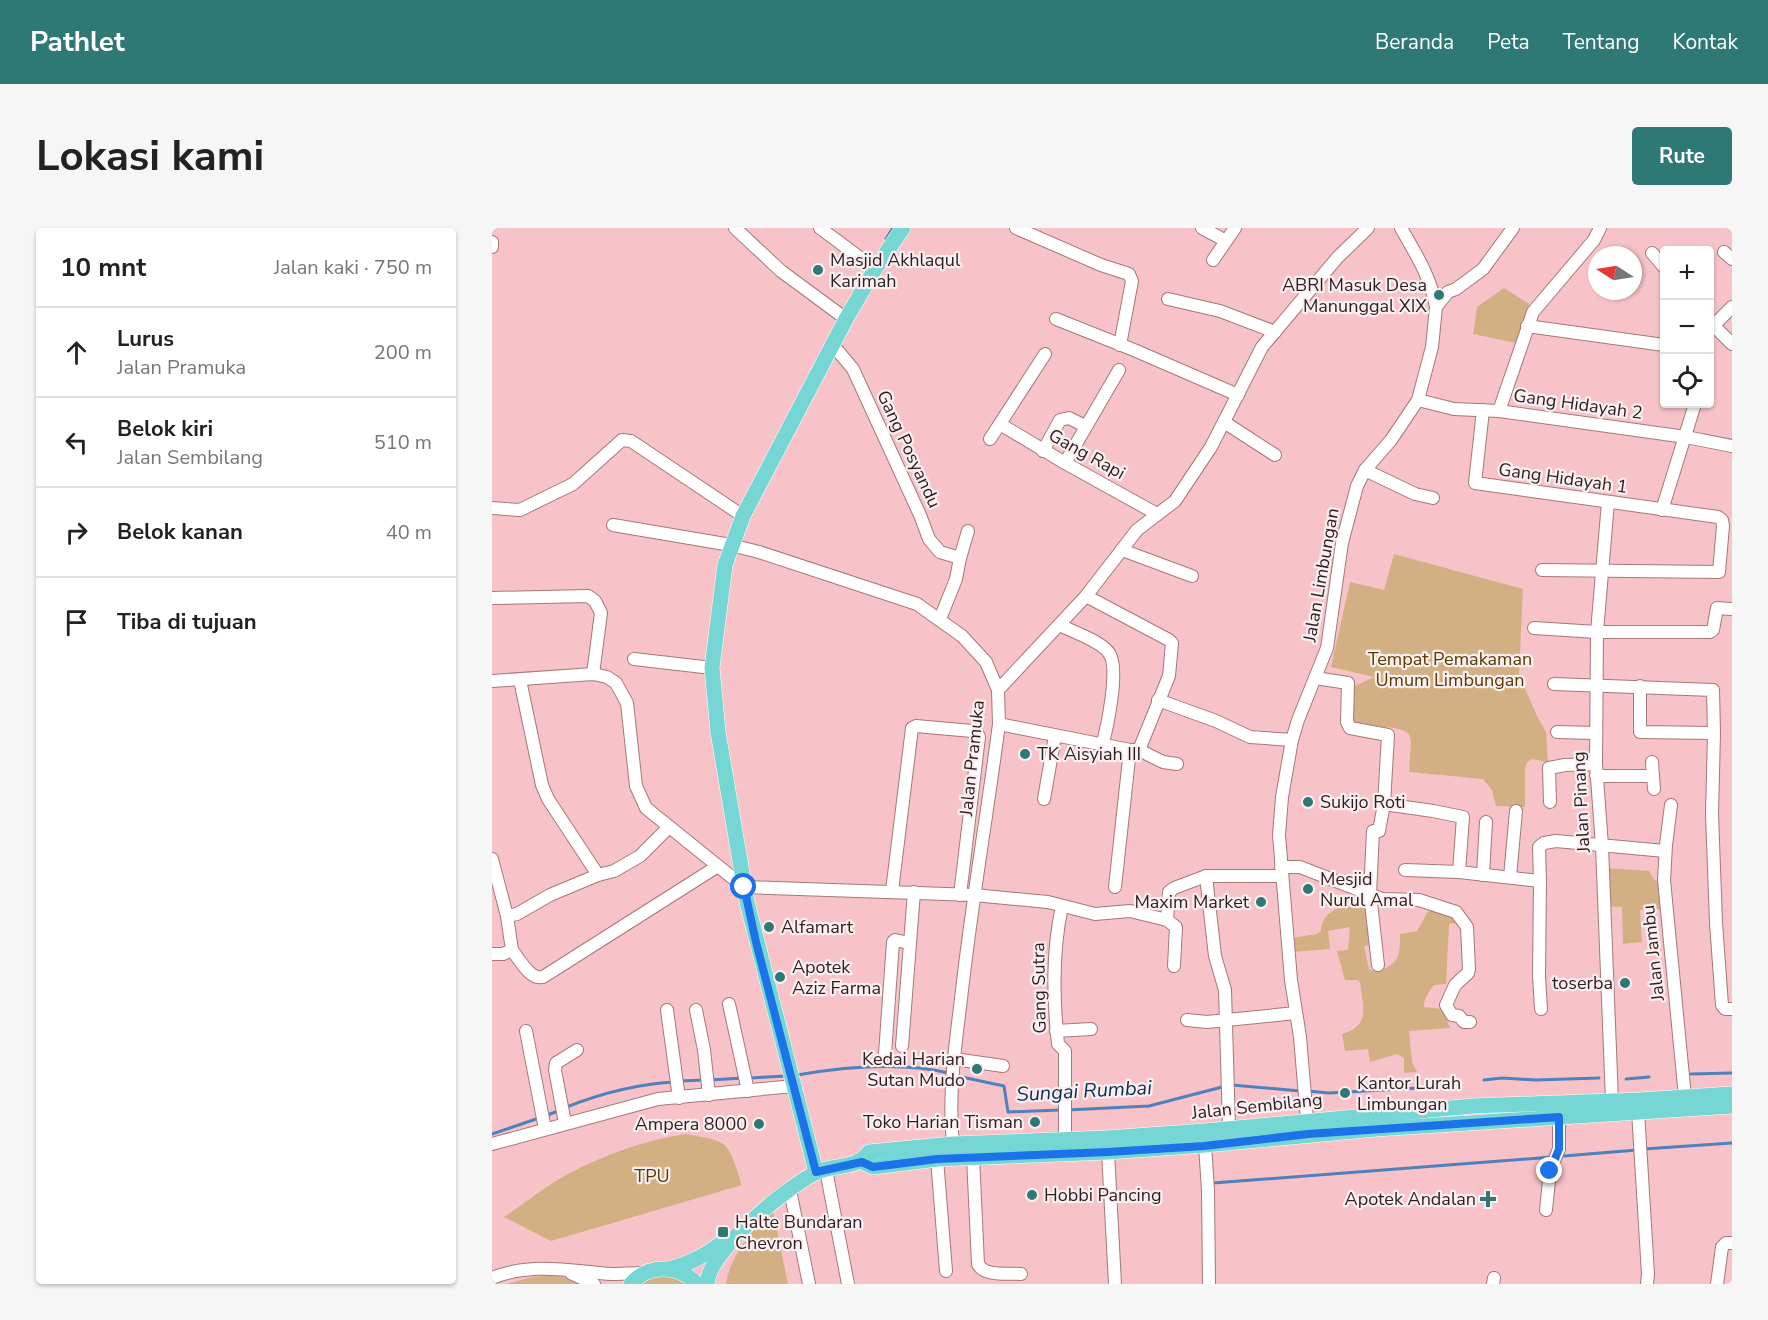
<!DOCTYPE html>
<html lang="id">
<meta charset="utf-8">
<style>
:root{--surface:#fff;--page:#f6f6f6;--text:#222;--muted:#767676;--line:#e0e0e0;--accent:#2e7876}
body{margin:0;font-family:"Nunito Sans",sans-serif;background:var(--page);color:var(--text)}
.controls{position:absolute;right:18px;top:18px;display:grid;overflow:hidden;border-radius:6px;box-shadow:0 2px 4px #0004}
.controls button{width:54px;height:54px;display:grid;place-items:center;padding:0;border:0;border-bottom:2px solid var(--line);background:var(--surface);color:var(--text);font:30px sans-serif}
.compass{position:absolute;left:1096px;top:18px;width:54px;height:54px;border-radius:50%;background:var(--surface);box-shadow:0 2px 4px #0004;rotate:282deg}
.stop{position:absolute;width:18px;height:18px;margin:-14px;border:4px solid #1a73e8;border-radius:50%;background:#fff}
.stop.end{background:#1a73e8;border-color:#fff;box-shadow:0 2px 6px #0008}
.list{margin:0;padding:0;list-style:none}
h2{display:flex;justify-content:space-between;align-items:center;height:78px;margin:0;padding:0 24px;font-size:26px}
h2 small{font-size:20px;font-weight:400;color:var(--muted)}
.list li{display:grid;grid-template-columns:39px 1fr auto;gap:18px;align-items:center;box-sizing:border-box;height:90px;padding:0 24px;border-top:2px solid var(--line)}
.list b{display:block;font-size:22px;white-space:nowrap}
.list p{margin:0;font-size:20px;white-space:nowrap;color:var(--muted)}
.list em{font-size:20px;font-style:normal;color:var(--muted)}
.icon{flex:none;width:33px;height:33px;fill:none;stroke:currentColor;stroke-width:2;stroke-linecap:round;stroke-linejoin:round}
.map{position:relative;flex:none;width:1240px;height:1056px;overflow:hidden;border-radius:6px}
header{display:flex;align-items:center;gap:36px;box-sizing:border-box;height:84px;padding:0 30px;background:var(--accent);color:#fff}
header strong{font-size:28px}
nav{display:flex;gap:33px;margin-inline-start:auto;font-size:21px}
.intro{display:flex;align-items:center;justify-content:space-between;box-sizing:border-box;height:144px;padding:0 36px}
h1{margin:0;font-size:42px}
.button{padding:15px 27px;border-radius:6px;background:var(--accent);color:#fff;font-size:21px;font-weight:700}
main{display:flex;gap:36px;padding:0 36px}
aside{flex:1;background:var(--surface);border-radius:6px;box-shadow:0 2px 4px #0004}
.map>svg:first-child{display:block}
</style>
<header>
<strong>Pathlet</strong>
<nav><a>Beranda</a><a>Peta</a><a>Tentang</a><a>Kontak</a></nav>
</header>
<div class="intro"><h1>Lokasi kami</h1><a class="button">Rute</a></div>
<main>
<aside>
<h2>10 mnt<small>Jalan kaki · 750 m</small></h2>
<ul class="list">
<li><svg class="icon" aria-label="ahead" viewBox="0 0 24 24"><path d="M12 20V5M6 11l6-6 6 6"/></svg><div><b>Lurus</b><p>Jalan Pramuka</p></div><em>200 m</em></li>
<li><svg class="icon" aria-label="left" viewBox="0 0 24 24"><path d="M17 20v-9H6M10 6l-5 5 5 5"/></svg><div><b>Belok kiri</b><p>Jalan Sembilang</p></div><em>510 m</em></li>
<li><svg class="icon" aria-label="right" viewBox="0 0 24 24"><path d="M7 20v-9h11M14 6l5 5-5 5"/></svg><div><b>Belok kanan</b></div><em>40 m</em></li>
<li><svg class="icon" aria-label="arrive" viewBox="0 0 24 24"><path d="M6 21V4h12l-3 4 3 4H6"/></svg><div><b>Tiba di tujuan</b></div></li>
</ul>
</aside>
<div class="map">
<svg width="1240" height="1056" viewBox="0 0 1240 1056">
<rect width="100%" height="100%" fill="#f7c3c8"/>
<g fill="#d3b084">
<path d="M1012,60L1037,76L1024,115L981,106L985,79Z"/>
<path d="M902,326L1031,361L1027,446L1045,488L1054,504L1056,534L1040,531L1035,534L1033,541V579L1004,578L1000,562L991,551L917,544L919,514L917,506C899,493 880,505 861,492L858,460L882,449L839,439L858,354L892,362Z"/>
<path d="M1112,640L1157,643L1162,652L1170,655L1172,681L1148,682L1150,714L1131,716L1130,679L1114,678Z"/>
<path d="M861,665L877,671L883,716L872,718L877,741L885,744C907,735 908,730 908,706L925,703L935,685L941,680L958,684L968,694L957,696L954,756L942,757C937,763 932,770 932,779L951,781L958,800L917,803L920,834L925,844L912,845V830L905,826L878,834L876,821L853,823L850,806C879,798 871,779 868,754L865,752H853L845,723L856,722L858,699L836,703L838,721L801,724L800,710L825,706L829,703C830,685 845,679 860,676Z"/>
<path d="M193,906C239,914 235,912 250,957L59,1013L12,989C33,975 53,959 74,947C112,927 150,913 193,906Z"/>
<path d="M281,983L296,1056H234C239,1026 259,1003 281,983Z"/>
<path d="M170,1046L199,1056H147Z"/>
<path d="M63,1047L86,1053L91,1056H14L41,1049Z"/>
</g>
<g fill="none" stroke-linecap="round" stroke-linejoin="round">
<g stroke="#4f82bc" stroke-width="3">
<path d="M394,11L401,0"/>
<path d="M1199,846L1240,845"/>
<path d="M305,847C352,839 410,834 456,845"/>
<path d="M465,848L512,858L516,884L568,882"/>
<path d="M257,850L295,848"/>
<path d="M1134,851L1157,849"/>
<path d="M218,852L251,850"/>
<path d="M992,852L1010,850L1044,852L1107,850"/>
<path d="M188,853L212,852"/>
<path d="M740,857L808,863"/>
<path d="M942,859L968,856"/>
<path d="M815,863L837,865L926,860"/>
<path d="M72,880C107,866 144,856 182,854"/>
<path d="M575,882L657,878L734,858"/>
<path d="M53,888L66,883"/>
<path d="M0,906L47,890"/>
<path d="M1152,921L1240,915"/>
<path d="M1072,928L1145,922"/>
<path d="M721,955L1061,929"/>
</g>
<g stroke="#a6777b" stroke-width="14">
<g id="minor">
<path d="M243,0L289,43L354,91"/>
<path d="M328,0L383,41"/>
<path d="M524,0L609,37L637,46L640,53L628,117"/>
<path d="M710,0L734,13"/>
<path d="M909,0C924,26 939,50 944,79"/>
<path d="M0,14V19"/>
<path d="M1232,24L1240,31"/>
<path d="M1160,25L1172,39"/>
<path d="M721,32L743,0"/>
<path d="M676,71L728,83L783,104"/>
<path d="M564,91L642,122L746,167"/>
<path d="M1218,94L1240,116"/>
<path d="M1035,98L1172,117"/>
<path d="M1218,101L1240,79"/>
<path d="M341,117L361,141L428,287L437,311L448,324L468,330"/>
<path d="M926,172L962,181L1007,183L1194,209L1240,218"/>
<path d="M991,182L983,255L1226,289L1230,292L1231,298L1227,344L1050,342"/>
<path d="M1007,183L1041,84L1102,12L1108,0"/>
<path d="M732,194L783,227"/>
<path d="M508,196L573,235L665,286"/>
<path d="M498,211L553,126"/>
<path d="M551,223L568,192L577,190L593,198"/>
<path d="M573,235L627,142"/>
<path d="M873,242L923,266L941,270"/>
<path d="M1116,274L1105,404L1104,536L1110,618L1120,873"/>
<path d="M0,280L28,282L81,256L130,212L139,213L251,288"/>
<path d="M1170,282L1203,176"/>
<path d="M121,297L239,317L267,324L425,376L470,408L494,434L506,462L507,496C495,588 479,679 469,771C463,820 456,867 461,916"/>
<path d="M630,322L700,348"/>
<path d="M594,368L677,412L680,415L677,448L647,522H638"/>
<path d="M0,370L96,368L103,373L109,385L101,446"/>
<path d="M448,391L464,351L468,330L476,303"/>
<path d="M568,397C581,404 609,413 617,425C628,440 615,500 610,518"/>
<path d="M1042,400L1105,404H1218L1221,402L1225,380L1240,381"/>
<path d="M142,431L220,440"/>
<path d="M823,450L856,455L855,494L858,500L896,507L892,576L941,583L971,589L967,644L1048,653L1047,619L1052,615L1064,613L1173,623"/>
<path d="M28,452L50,557L56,571L106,647"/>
<path d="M0,453L101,446L115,449L124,455L135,475L144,558L154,580L252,659L482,667L556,674L603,686L638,683L675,692L677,664L682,660L714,648H789"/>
<path d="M1062,456L1221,462L1222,505L1220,586L1224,695L1230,777L1233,781H1240"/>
<path d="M1148,458V504L1222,505"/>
<path d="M506,462L594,368L645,302L683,273L719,219L770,119L846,29L876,0"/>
<path d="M666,472L724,493L758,509L800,512"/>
<path d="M507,496L638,522L623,659"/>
<path d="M1065,504L1104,505"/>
<path d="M647,522L671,534L685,536"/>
<path d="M1160,534L1161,548"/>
<path d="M1104,548H1161L1162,561"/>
<path d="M552,571L563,508"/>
<path d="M1058,574L1057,540L1073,537L1104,536"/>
<path d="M1179,577L1174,617L1172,652L1193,869"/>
<path d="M0,631L15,688L20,722L11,726H0"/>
<path d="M789,639H808L890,671L927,672L964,684L975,699L977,741L976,745L963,757L954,777L960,787L967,788L972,794H978"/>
<path d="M913,642L967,644"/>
<path d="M991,647L994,594"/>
<path d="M714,648L723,728L733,762L737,900"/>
<path d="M1018,649L1024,583"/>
<path d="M1048,653L1047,748L1049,781"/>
<path d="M400,663L420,500L424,498L480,503L485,505L487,509L468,667"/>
<path d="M570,678C560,724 561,769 566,816L573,823V912"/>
<path d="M15,688L25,686L58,667L106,647L122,643L148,628L177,599"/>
<path d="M675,692L684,699L682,738"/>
<path d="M20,722C28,732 38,752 51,749L226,638"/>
<path d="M886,737L878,666L881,603H887L892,576"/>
<path d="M237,776L256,863"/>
<path d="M175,782L187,870"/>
<path d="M204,782L212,822L217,867"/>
<path d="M695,792L715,794L804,785"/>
<path d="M34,803L53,901"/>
<path d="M564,803L599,801"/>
<path d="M410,818L422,664"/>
<path d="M393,826L401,714L403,712L417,715"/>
<path d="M462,831L511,838"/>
<path d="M1146,883L1156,1046L1155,1056"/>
<path d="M815,892L808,809L799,752L787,607L790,569L800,512L806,492L835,420L850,315L865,258L873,242L899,212L926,172L940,119L944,79L956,64L964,61L991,41L1021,0"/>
<path d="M73,895L63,842L64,835L85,822"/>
<path d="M0,916L166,871L302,858"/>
<path d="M713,917L716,962L717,1056"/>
<path d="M616,924L623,1056"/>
<path d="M481,929L486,1036C492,1049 516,1045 529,1046"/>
<path d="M445,931L454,1043"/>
<path d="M334,942L356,1056"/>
<path d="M298,962L317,1056"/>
<path d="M1054,982L1058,943L1067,921V889"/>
<path d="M79,1045L102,1056"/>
<path d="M0,1050C40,1034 78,1043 120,1046C130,1046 141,1045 152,1045"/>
<path d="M1001,1056L1002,1050"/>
<path d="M1225,1056L1230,1019L1234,1015H1240"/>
</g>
</g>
<g stroke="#fff" stroke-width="16">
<g id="major">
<path d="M370,934L381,939L445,931L616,924L713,917L884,901L1240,878"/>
<path d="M324,944L255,674L226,504L220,440L233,337L251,288L354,91L383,41L411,0"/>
<path d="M176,1041C198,1036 213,1027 231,1014"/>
<path d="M139,1056C157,1035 187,1037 205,1056"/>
<path d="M215,1056C217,1022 293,961 323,945C342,935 363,943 377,924L461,916L615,910L713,903L981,878L1148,872L1240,866"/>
</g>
</g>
<use href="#minor" stroke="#fff" stroke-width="12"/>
<use href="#major" stroke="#76d6d4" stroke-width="15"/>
</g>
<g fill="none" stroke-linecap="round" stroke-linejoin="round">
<path stroke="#1a73e8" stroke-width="8" d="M252,659L264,714L324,944L370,934L381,939L445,931L616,924L712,918L816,906L1067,889V921L1058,943"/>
</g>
<g fill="#2e7876" stroke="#fbf0f1" stroke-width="2">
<circle cx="326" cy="42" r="6"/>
<circle cx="947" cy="67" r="6"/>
<circle cx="533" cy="526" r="6"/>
<circle cx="816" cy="574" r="6"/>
<circle cx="816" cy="661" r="6"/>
<circle cx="769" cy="674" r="6"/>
<circle cx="277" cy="699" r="6"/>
<circle cx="288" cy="749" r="6"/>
<circle cx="1133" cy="755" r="6"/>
<circle cx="485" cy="841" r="6"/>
<circle cx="853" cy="865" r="6"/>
<circle cx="543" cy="894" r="6"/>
<circle cx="267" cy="896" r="6"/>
<circle cx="540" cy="967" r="6"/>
<path d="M993 962h6v6h6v6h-6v6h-6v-6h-6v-6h6z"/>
<rect x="225" y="998" width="12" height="12" rx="3"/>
</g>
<g text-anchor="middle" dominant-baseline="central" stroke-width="4.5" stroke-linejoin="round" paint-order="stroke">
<g font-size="18" fill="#2f1c1e" stroke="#fbf0f1" text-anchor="start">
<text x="338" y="32">Masjid Akhlaqul<tspan x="338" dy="21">Karimah</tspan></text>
<text x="935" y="57" text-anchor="end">ABRI Masuk Desa<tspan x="935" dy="21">Manunggal XIX</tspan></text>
<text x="545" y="526">TK Aisyiah III</text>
<text x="828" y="574">Sukijo Roti</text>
<text x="828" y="651">Mesjid<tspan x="828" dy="21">Nurul Amal</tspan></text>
<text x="757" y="674" text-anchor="end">Maxim Market</text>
<text x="289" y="699">Alfamart</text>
<text x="300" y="739">Apotek<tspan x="300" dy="21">Aziz Farma</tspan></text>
<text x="1121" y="755" text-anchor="end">toserba</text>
<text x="473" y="831" text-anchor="end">Kedai Harian<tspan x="473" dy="21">Sutan Mudo</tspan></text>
<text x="865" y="855">Kantor Lurah<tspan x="865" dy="21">Limbungan</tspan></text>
<text x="531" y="894" text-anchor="end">Toko Harian Tisman</text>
<text x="255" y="896" text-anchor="end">Ampera 8000</text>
<text x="552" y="967">Hobbi Pancing</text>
<text x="984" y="971" text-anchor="end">Apotek Andalan</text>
<text x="243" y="994">Halte Bundaran<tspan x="243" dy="21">Chevron</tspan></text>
</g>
<g font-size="18" fill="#2f1c1e" stroke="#fbf0f1">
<text transform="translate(1086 176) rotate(8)">Gang Hidayah 2</text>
<text transform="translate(417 221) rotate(65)">Gang Posyandu</text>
<text transform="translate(595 226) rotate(29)">Gang Rapi</text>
<text transform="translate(1071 250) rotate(8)">Gang Hidayah 1</text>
<text transform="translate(829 347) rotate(-80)">Jalan Limbungan</text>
<text transform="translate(480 530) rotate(-84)">Jalan Pramuka</text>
<text transform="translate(1089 574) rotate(-93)">Jalan Pinang</text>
<text transform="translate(1161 725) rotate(-96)">Jalan Jambu</text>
<text transform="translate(547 760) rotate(-91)">Gang Sutra</text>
<text transform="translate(765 878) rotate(-6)">Jalan Sembilang</text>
</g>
<g font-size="18" fill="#5a3800" stroke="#fbf0f1">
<text x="958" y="431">Tempat Pemakaman<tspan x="958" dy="21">Umum Limbungan</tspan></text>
<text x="160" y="948">TPU</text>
</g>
<g font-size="20" font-style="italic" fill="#062d53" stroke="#fbf0f1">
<text transform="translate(592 863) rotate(-3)">Sungai Rumbai</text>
</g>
</g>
</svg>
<div class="controls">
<button>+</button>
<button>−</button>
<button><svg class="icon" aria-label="locate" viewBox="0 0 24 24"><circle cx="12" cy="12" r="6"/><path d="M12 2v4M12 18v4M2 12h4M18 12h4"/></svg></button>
</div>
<svg class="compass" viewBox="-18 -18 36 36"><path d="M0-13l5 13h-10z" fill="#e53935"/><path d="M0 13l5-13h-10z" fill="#767676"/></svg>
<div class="stop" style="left:252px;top:659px"></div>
<div class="stop end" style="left:1058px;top:943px"></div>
</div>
</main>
